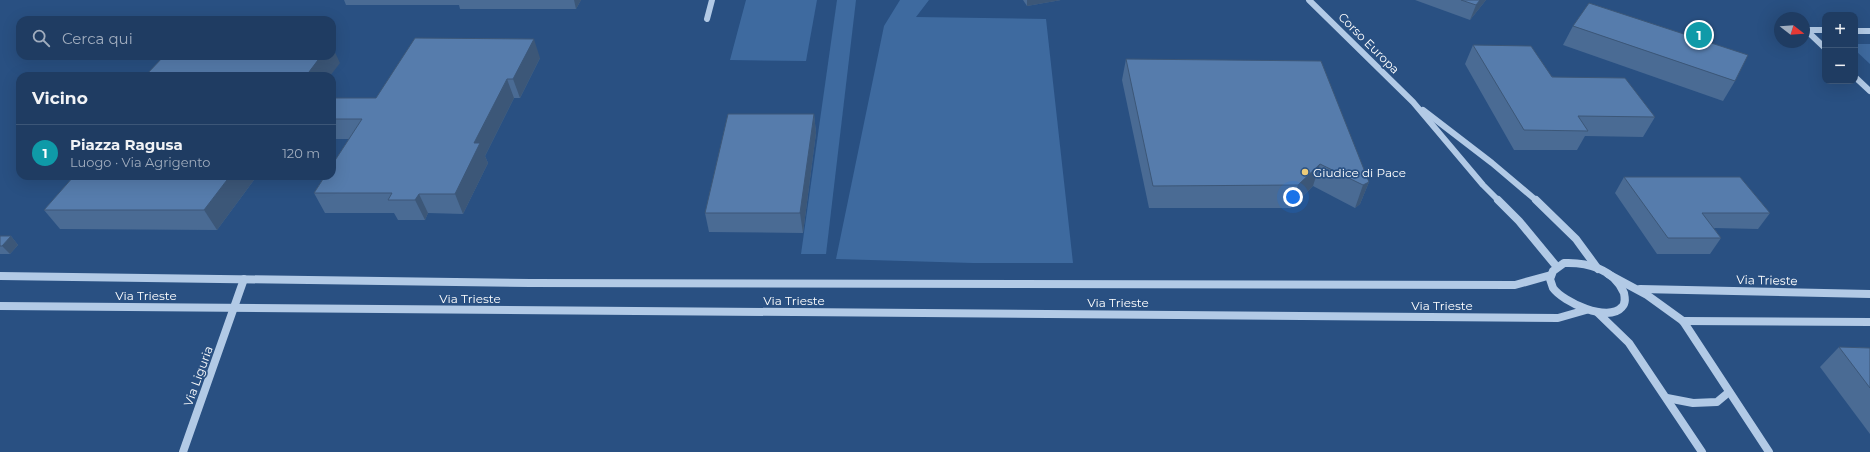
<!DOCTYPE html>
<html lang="it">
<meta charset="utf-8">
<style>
:root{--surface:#1f3c62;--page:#274368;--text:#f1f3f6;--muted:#a1adbe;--line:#3c5677;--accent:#8abfa5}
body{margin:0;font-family:Montserrat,sans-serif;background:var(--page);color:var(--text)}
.controls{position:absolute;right:12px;top:12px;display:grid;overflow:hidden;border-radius:8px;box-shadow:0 4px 16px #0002}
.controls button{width:36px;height:36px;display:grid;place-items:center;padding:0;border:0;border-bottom:1px solid var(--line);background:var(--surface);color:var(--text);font:20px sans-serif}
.compass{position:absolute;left:1774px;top:12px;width:36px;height:36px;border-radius:50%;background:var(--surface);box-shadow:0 4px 16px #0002;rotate:107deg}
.you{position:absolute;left:1293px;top:197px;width:14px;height:14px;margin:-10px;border:3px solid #fff;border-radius:50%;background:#1a73e8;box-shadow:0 0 0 6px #1a73e833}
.badge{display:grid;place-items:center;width:26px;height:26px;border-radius:50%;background:var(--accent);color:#fff;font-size:13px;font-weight:700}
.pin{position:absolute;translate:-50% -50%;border:2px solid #fff;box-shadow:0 1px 4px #0006}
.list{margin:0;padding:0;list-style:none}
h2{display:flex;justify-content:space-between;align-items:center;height:52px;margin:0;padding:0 16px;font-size:17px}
h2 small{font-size:13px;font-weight:400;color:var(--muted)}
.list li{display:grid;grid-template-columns:26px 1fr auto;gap:12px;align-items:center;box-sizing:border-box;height:56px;padding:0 16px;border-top:1px solid var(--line)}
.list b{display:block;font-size:15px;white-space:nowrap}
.list p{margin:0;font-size:13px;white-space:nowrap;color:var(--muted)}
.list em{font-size:13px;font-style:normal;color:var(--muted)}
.icon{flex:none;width:22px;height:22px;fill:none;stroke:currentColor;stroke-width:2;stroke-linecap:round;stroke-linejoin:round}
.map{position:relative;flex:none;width:1870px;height:452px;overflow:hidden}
.search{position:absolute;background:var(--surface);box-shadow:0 4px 16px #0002;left:16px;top:16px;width:320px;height:44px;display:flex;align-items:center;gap:10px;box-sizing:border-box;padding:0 14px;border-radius:12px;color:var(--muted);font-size:15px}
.panel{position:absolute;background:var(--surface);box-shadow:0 4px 16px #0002;left:16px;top:72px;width:320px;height:108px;border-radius:12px}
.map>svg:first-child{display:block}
</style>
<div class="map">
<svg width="1870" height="452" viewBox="0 0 1870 452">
<rect width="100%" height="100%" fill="#295082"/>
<g fill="#3e6a9f">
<path d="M746,0H817L806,61L730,60Z"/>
<path d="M837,0H856L826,254H801Z"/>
<path d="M900,0H929L916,17L1046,19L1073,263H973L836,259L884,26Z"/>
<path d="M1855,44H1870V64L1855,50Z"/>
</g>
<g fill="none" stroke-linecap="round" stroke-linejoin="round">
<g stroke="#b2cae6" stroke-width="6">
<path d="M1309,0L1413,102L1483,185L1499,201"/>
<path d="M707,19L712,0"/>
<path d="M1825,30H1806L1825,48"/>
<path d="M1855,31H1870"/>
<path d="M1855,77L1870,91"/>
<path d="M1423,110L1492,163L1537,201"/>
</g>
<g stroke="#b2cae6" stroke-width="8">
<path d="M1498,200L1519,221L1557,267"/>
<path d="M1536,200L1576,239L1598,269"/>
<path d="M1564,263C1587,262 1614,269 1624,293C1625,298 1626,303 1622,307C1608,323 1563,302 1553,288C1552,285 1551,282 1550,279L1553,271Z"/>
<path d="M1608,274L1647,295L1683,321L1769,452"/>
<path d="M0,276L530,283L1515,285L1551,275"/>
<path d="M1640,289L1870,294"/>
<path d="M0,306L1558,318L1586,310"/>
<path d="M1598,313L1629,343L1702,452"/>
<path d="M1683,321L1870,322"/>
<path d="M1667,398L1693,403L1717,402L1729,392"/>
<path d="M183,452L244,279"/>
</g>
</g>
<g fill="#4a6b94">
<path d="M344,0H581L576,9H460L459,5H346Z"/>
<path d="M1023,0H1061L1027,6Z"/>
<path d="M1415,0H1486L1470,20Z"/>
<path d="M1573,26L1735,81L1723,101L1563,45Z"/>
<path d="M1473,45L1655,117L1643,137L1585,136L1577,150H1514L1465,64Z"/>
<path d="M540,58L520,98H514L485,156L488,163L463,214L428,213L425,220H398L394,213H325L314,193L349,139H332V98H376Z"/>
<path d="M1126,59L1369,182L1360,204L1355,208L1313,186L1291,208H1149L1122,80Z"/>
<path d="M814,114L816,133L803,233L709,232L705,213Z"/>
<path d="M74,176H257L217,230L60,229L44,210Z"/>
<path d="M1624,177L1770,213L1758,229L1714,228L1721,238L1710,254H1657L1615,193Z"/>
<path d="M0,236H11L18,245L10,254H0Z"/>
<path d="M1839,347L1870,348V434L1820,367Z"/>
</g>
<g fill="#3c5778">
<path d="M574,0H581L576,9Z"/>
<path d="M1027,0H1061L1027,6Z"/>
<path d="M1480,0H1486L1470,20L1476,5Z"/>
<path d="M534,39L540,58L520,98L513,79Z"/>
<path d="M332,46L340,63L330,76H306L321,56H332Z"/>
<path d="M507,79L514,98L485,156L488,163L463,214L455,194L474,143Z"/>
<path d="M814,114L816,133L803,233L800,213Z"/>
<path d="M1320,164L1313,186L1291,208L1298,185Z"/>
<path d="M230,176H257L217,230L204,210Z"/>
<path d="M1369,182L1360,204L1355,208L1363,185Z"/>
<path d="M419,194L428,213L425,220L415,200Z"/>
<path d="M11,236L18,245L10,254L2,246Z"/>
</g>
<g fill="#567cac" stroke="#3c5778">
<path d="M1461,0H1480L1476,5Z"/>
<path d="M1589,3L1748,55L1735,81L1573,26Z"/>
<path d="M415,38L534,39L513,79H507L474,143H480L455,194H419L415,200H388L392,193H314L325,176H332V165L362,119H332V98H376Z"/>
<path d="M1473,45L1531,46L1552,77L1625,78L1655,117L1578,116L1588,131L1524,130Z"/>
<path d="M164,56H321L306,76H145Z"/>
<path d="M1126,59L1321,61L1369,182L1363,185L1320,164L1298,185L1153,186Z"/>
<path d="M728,114H814L800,213H705Z"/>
<path d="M74,176H230L204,210H44Z"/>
<path d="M1624,177H1740L1770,213H1702L1721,238H1668Z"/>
<path d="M0,236H11L2,246H0Z"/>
<path d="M1839,347L1870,348V388Z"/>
</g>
<circle fill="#edcb79" stroke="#295082" stroke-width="1.5" cx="1305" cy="172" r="4"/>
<g text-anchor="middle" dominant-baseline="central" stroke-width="3.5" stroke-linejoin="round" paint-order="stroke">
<g font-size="12" fill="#fff" stroke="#295082">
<text transform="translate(1369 43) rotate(45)">Corso Europa</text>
<text transform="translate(1767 280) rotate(1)">Via Trieste</text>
<text x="146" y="295">Via Trieste</text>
<text x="470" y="298">Via Trieste</text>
<text x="794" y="300">Via Trieste</text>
<text x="1118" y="302">Via Trieste</text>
<text x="1442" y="305">Via Trieste</text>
<text transform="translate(198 376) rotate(-70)">Via Liguria</text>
</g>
<g font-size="12" fill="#fff" stroke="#295082" text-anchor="start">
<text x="1313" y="172">Giudice di Pace</text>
</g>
</g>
</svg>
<div class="controls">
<button>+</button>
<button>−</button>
</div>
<svg class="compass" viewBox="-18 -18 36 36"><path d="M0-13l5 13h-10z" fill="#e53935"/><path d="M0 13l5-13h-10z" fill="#a1adbe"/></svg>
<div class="you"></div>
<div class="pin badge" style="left:1699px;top:35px;background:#0f9aa8">1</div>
<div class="search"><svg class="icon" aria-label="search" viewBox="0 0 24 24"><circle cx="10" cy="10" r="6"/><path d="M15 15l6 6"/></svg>Cerca qui</div>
<section class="panel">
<h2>Vicino<small></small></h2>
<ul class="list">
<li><span class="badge" style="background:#0f9aa8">1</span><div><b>Piazza Ragusa</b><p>Luogo · Via Agrigento</p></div><em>120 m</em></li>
</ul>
</section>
</div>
